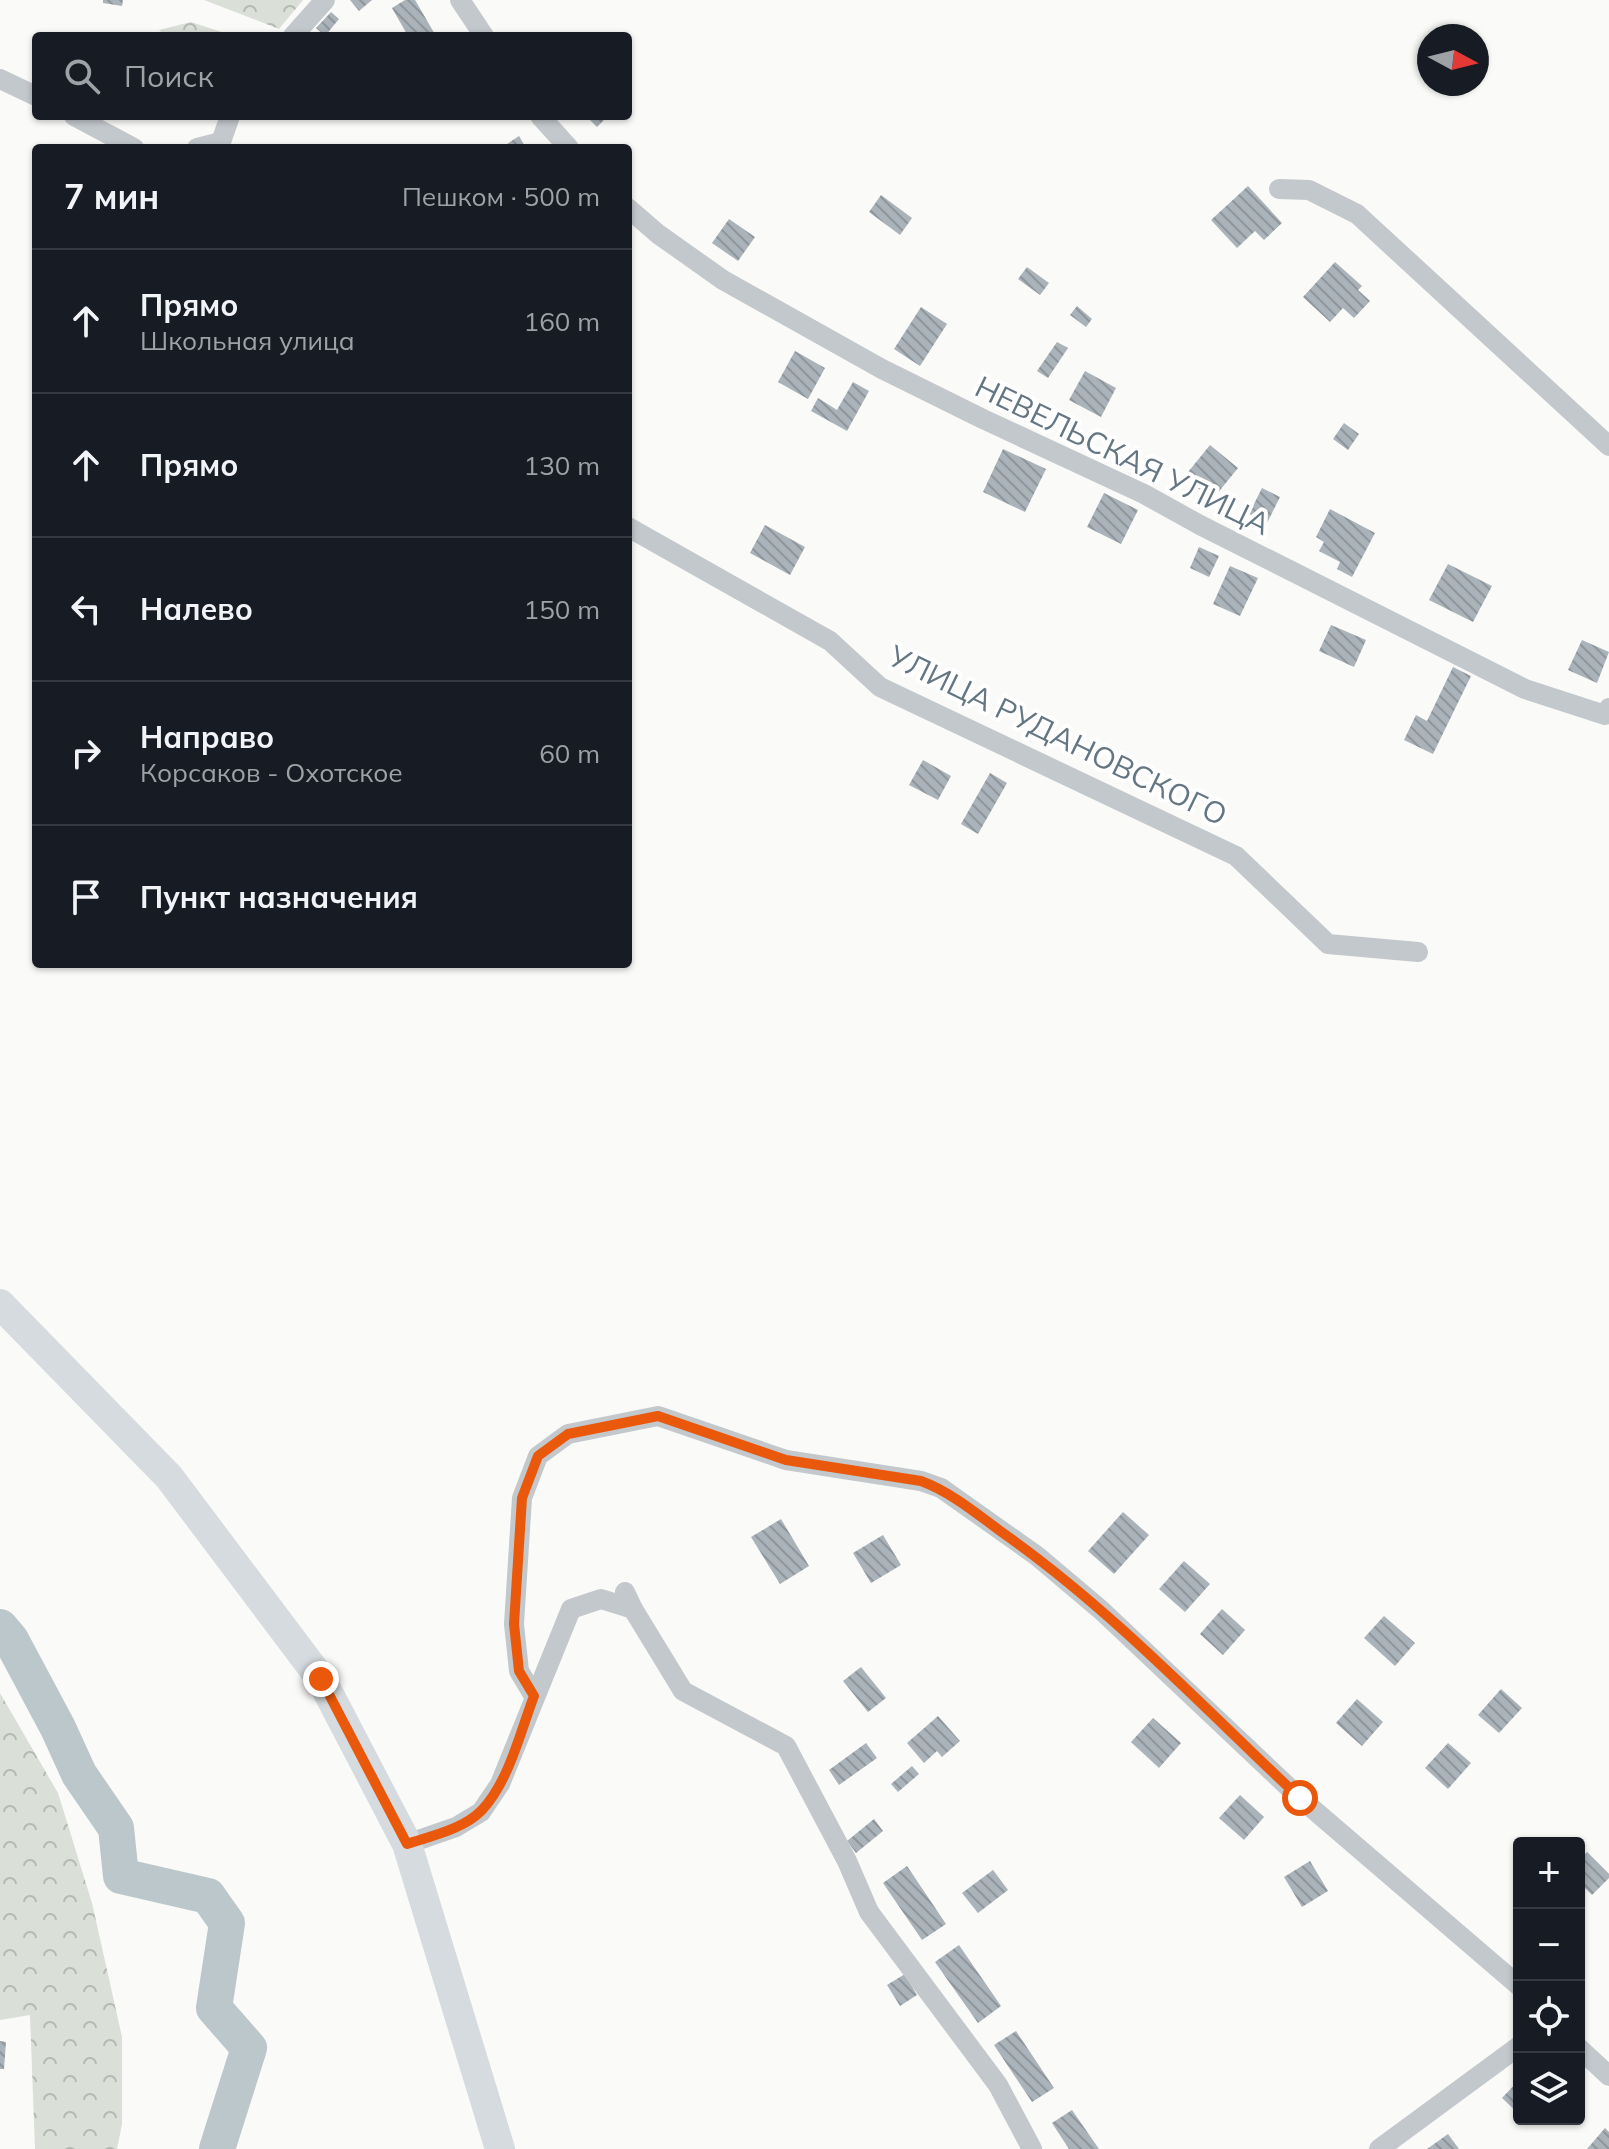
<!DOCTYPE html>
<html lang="ru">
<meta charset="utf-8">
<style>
:root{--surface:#171b24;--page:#242831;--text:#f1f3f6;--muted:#9ea1a6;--line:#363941}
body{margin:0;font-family:Mulish,sans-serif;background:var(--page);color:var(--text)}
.controls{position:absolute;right:24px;bottom:24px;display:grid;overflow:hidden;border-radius:8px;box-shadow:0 2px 6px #0004}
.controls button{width:72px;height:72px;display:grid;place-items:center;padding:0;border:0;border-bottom:2px solid var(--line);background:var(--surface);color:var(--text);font:40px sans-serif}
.compass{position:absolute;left:1417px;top:24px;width:72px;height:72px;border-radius:50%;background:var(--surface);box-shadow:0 2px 6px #0004;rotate:97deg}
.stop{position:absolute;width:24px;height:24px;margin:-18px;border:6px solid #ea580c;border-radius:50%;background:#fff}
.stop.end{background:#ea580c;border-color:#fff;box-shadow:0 2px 8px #0008}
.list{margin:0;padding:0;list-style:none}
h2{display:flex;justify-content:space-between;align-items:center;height:104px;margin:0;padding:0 32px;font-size:34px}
h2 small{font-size:26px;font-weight:400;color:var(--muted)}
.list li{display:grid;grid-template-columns:52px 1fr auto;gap:24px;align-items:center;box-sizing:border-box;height:144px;padding:0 32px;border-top:2px solid var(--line)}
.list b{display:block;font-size:30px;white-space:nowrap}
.list p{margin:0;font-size:26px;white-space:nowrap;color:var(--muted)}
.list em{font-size:26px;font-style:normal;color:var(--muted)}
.icon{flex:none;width:44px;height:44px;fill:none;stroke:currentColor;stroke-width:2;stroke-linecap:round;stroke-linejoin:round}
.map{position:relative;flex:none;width:1609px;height:2149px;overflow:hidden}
.search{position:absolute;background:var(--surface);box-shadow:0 2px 6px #0004;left:32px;top:32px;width:600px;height:88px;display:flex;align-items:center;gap:20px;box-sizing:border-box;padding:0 28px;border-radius:8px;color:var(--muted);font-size:30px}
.panel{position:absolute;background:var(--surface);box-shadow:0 2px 6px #0004;left:32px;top:144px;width:600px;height:824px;border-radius:8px}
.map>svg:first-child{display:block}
</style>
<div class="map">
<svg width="1609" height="2149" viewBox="0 0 1609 2149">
<defs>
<pattern id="forest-crowns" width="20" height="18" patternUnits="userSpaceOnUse" patternTransform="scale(2)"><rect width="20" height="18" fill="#dadfd7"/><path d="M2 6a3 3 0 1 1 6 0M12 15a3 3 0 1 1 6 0" fill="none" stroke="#b4b9b4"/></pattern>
<pattern id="building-back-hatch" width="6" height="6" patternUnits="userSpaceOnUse" patternTransform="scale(2)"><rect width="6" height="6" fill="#aab3b9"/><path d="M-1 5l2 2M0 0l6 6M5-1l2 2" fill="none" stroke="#8e969c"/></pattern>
</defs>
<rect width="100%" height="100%" fill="#fafaf8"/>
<g fill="url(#forest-crowns)">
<path d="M204,0H303L279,29Z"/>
<path d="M191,22L234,36H166L159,30Z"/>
<path d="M0,1693L58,1793L92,1903L122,2037V2124L117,2149H35L30,2015L0,2020Z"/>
</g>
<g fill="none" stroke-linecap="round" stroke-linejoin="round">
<path stroke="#bbc7cb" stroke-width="36" d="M0,1627L11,1640L58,1728L79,1774L116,1828L121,1876L208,1896L227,1923L214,2008L249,2048L217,2149"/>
</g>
<g fill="url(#building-back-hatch)">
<path d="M103,0H123L122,6L103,3Z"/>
<path d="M350,0H372L359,11Z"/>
<path d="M405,0H415L436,36H408L392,8Z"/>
<path d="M331,12L339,19L325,36L316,28Z"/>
<path d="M586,116H608L597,127Z"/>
<path d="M519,136L526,148H501Z"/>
<path d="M1248,186L1282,223L1264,240L1255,231L1237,248L1211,220Z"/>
<path d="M881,195L912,218L900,235L869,212Z"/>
<path d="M729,219L755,237L738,261L712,243Z"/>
<path d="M1335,262L1362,286L1358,290L1370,301L1354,318L1343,308L1330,322L1303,297Z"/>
<path d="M1027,267L1049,283L1040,295L1018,279Z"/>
<path d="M1077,306L1092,319L1086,327L1070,315Z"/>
<path d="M921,307L947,324L920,366L894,349Z"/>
<path d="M1057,342L1068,348L1048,378L1037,371Z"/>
<path d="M795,351L825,368L808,399L778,382Z"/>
<path d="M1085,371L1116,388L1101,417L1069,400Z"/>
<path d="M853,382L869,391L847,431L811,411L818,398L837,410Z"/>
<path d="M1344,423L1359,434L1348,450L1333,439Z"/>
<path d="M1210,445L1238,468L1212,500L1184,477Z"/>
<path d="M1003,449L1046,469L1025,512L983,492Z"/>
<path d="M1262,488L1280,497L1267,523L1249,514Z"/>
<path d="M1104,493L1138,510L1121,544L1087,527Z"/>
<path d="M1330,509L1375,533L1352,577L1337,569L1340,562L1319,551L1324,542L1316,537Z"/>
<path d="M765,525L805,547L790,575L750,553Z"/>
<path d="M1199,547L1219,556L1209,577L1190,568Z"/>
<path d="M1448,564L1492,586L1473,622L1429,600Z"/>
<path d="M1230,566L1258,578L1240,616L1213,604Z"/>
<path d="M1331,625L1366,640L1354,667L1319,651Z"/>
<path d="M1582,640L1609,652L1597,683L1568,670Z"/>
<path d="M1453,667L1471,676L1433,754L1404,740L1416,715L1427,721Z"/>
<path d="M923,760L951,776L938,800L909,785Z"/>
<path d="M990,773L1007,783L978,834L961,824Z"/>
<path d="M1123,1512L1149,1535L1114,1574L1088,1551Z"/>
<path d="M781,1519L809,1566L780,1584L751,1537Z"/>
<path d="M883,1535L901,1565L871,1583L853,1553Z"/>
<path d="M1184,1561L1210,1584L1185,1612L1159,1589Z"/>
<path d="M1222,1609L1245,1630L1223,1655L1200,1634Z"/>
<path d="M1384,1616L1415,1643L1395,1666L1364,1638Z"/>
<path d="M861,1667L886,1698L868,1712L843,1681Z"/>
<path d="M1501,1689L1522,1708L1499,1733L1478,1715Z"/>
<path d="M1357,1699L1383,1722L1362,1746L1336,1723Z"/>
<path d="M938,1716L960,1741L942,1757L937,1751L924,1763L907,1743Z"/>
<path d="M1153,1718L1181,1743L1159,1768L1131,1742Z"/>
<path d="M866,1743L877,1758L839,1785L829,1770Z"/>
<path d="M1448,1743L1471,1763L1448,1789L1425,1768Z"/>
<path d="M912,1766L919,1774L898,1792L891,1784Z"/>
<path d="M1240,1795L1264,1817L1244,1840L1219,1818Z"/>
<path d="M874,1819L883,1831L856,1853L847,1841Z"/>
<path d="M1587,1852L1609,1874V1878L1592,1895L1579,1882V1860Z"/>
<path d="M1310,1861L1328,1891L1302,1907L1284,1877Z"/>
<path d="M907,1866L946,1924L922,1940L883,1883Z"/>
<path d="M993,1870L1008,1890L978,1913L962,1893Z"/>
<path d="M959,1945L1001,2006L978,2023L935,1962Z"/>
<path d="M905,1974L917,1995L900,2006L887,1985Z"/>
<path d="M1016,2031L1054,2088L1032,2102L994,2045Z"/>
<path d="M0,2041L6,2042L4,2069H0Z"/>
<path d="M1519,2080V2114L1502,2098Z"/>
<path d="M1072,2110L1099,2149H1069L1052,2123Z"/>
<path d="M1605,2128L1609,2132V2149H1587Z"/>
<path d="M1448,2134L1459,2149H1427Z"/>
</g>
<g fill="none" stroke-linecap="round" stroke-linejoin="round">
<g stroke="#c3c8cc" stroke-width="20">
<path d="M460,0L484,36"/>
<path d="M293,36L325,0"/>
<path d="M0,79L36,96"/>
<path d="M74,116L134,148"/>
<path d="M540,116L569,148"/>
<path d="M221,142L230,116"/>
<path d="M197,148L221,142"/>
<path d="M1279,189L1309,190L1357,214L1609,446"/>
<path d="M628,208L658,234L723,280L882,369L983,419L1144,494L1200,525L1525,689L1605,715L1609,708"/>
<path d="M628,527L830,641L880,687L1236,856L1328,944L1418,952"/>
<path d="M633,1609L683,1691L786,1746L847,1861L869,1912L998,2085L1032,2149"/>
<path d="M534,1696L519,1671L514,1624L522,1498L538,1456L568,1434L658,1416L786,1460L921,1481L941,1488L1037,1556L1101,1610L1300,1798L1519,1986"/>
<path d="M407,1844L456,1827L481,1812L500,1784L571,1609L601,1599L633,1609L625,1592"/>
<path d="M1579,2048L1609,2076"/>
<path d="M1379,2149L1519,2046"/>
</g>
<path stroke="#d6dbdf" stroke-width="30" d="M0,1304L169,1477L321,1679L407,1844L500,2149"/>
</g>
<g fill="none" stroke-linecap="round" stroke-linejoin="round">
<path stroke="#ea580c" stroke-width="10" d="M321,1679L407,1844C431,1836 464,1829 482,1810C509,1781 520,1733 534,1696L519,1671L514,1624L522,1498L538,1456L568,1434L658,1416L786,1460L921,1481C951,1492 977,1514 1003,1533C1111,1609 1204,1708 1300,1798"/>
</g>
<g text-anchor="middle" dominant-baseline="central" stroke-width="8" stroke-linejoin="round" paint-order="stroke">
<g font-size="30" fill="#657683" stroke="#fff">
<text transform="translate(1123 455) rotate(26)">НЕВЕЛЬСКАЯ УЛИЦА</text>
<text transform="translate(1058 735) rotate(26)">УЛИЦА РУДАНОВСКОГО</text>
</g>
</g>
</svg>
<div class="controls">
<button>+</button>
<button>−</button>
<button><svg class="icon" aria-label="locate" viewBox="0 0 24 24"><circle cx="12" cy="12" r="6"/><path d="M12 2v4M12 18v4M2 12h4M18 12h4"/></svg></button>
<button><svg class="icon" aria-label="layers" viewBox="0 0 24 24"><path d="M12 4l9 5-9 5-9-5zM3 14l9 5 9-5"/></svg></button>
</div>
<svg class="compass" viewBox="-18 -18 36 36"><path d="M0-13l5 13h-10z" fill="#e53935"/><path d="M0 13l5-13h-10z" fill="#9ea1a6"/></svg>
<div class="stop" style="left:1300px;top:1798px"></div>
<div class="stop end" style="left:321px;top:1679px"></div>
<div class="search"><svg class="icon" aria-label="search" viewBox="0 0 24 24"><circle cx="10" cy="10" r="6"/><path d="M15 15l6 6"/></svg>Поиск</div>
<section class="panel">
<h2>7 мин<small>Пешком · 500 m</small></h2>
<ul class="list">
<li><svg class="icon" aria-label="ahead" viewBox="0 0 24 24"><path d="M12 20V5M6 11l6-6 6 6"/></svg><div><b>Прямо</b><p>Школьная улица</p></div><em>160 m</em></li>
<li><svg class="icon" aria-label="ahead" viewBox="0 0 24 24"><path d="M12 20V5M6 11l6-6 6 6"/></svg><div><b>Прямо</b></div><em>130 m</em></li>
<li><svg class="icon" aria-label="left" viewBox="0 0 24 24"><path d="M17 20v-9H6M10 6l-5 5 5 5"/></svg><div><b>Налево</b></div><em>150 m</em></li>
<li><svg class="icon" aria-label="right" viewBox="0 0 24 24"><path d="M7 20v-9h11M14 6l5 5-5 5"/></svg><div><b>Направо</b><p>Корсаков - Охотское</p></div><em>60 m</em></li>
<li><svg class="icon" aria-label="arrive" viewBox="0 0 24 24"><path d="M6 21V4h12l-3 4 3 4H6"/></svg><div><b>Пункт назначения</b></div></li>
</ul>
</section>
</div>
